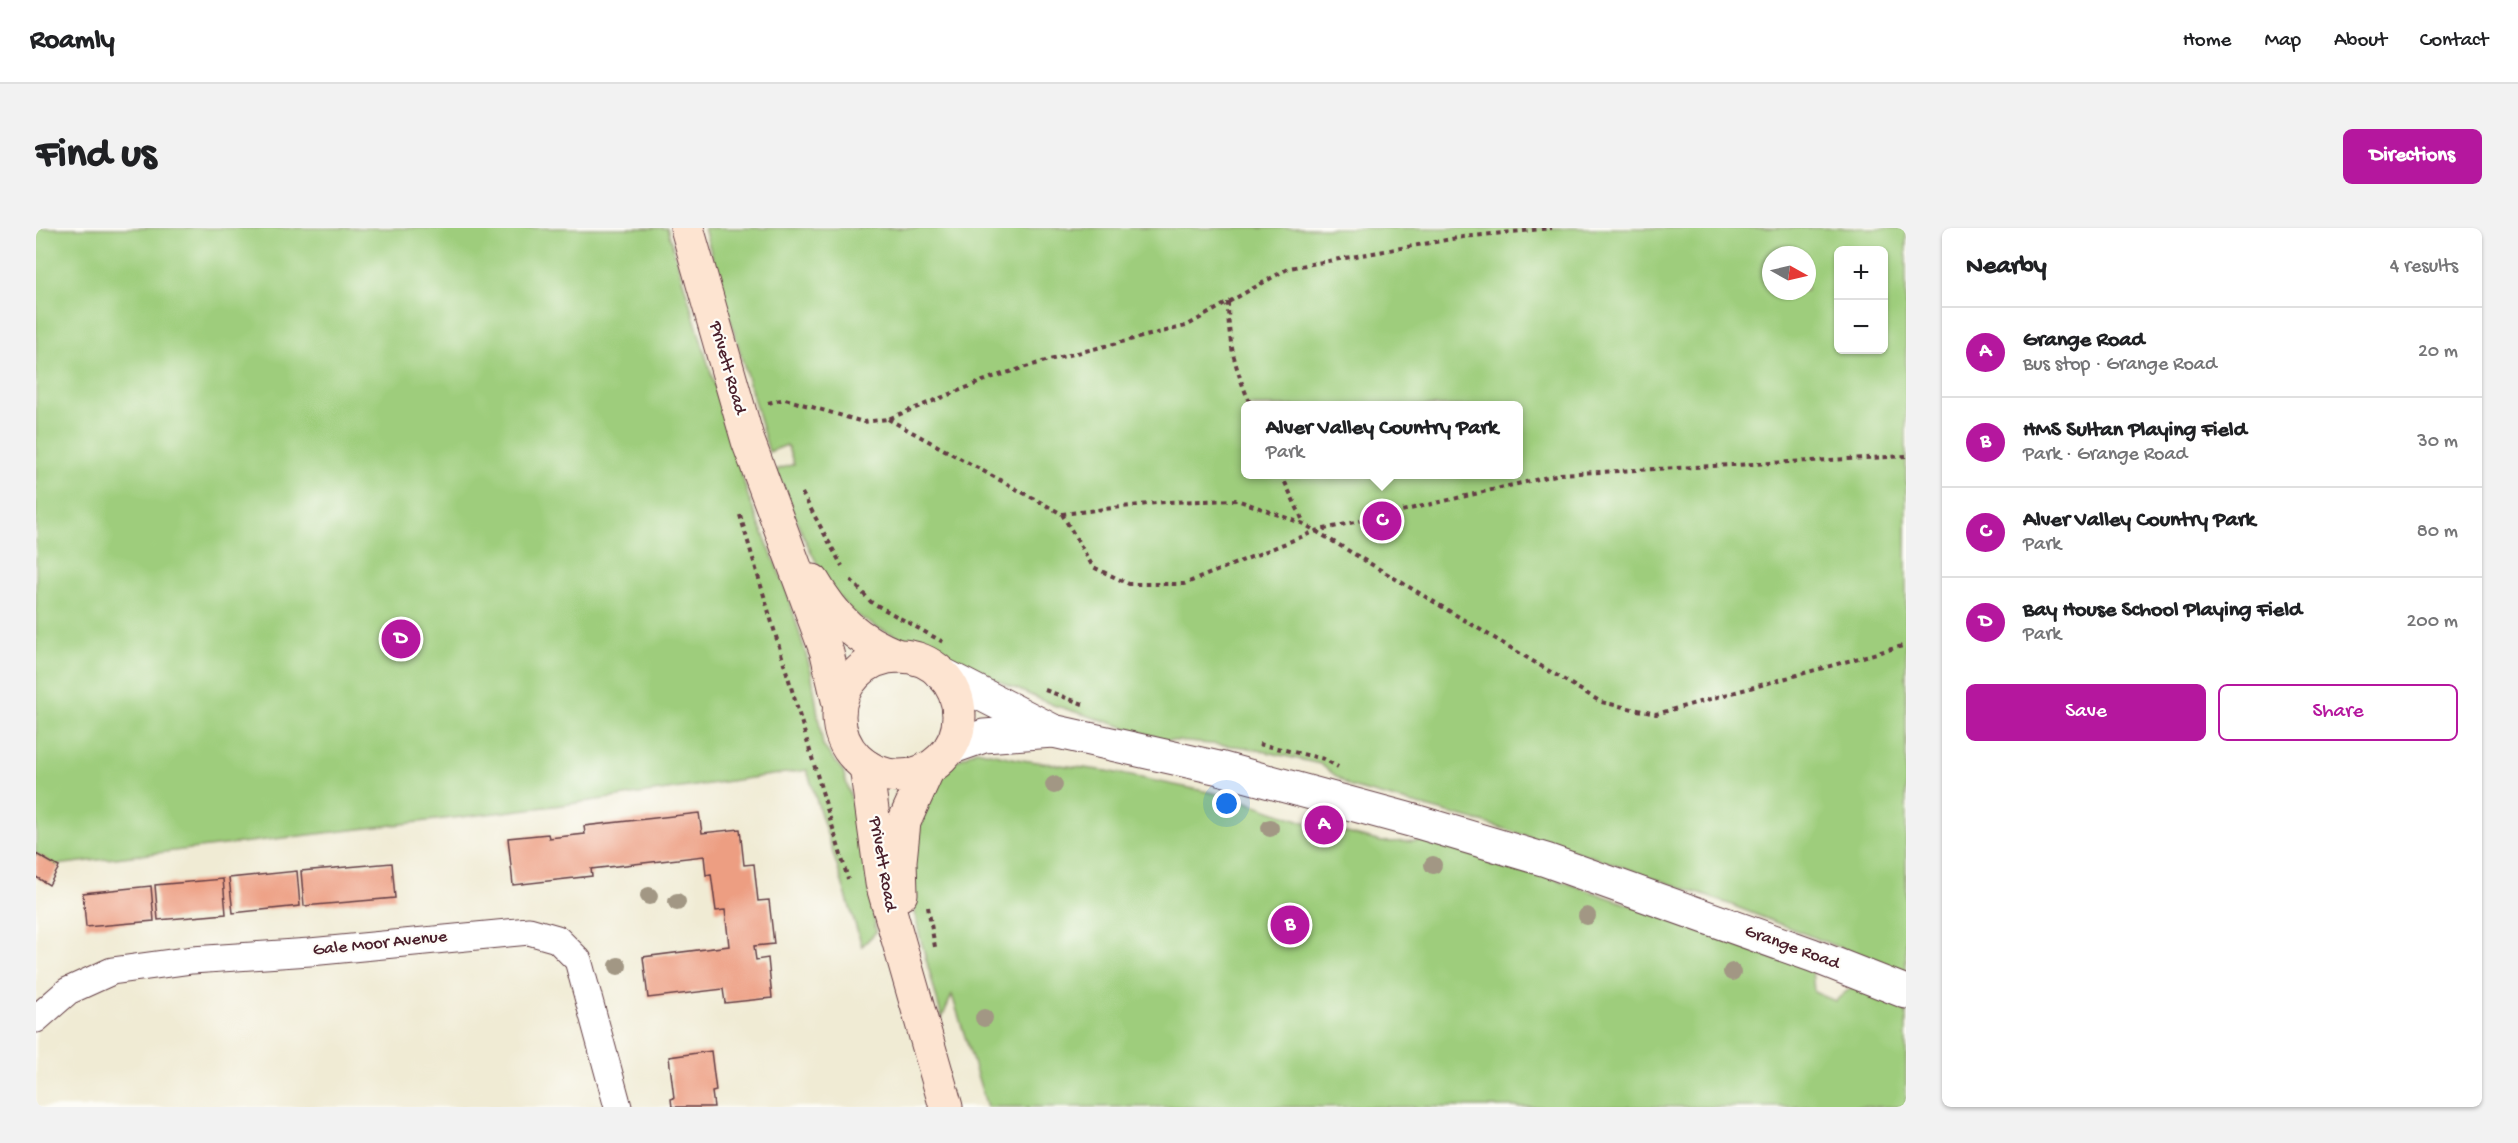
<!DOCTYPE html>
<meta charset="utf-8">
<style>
:root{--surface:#fff;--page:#f2f2f2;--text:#202124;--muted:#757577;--line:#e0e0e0;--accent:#b5179e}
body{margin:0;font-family:"Gochi Hand",sans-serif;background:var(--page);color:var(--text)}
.controls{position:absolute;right:18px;top:18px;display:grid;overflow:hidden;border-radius:9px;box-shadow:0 2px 4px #0004}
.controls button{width:54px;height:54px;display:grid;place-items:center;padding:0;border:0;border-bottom:2px solid var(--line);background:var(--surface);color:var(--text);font:30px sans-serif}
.compass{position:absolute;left:1726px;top:18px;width:54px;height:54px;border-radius:50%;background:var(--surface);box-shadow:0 2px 4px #0004;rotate:98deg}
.you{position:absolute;left:1191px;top:576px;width:21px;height:21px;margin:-15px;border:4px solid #fff;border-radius:50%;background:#1a73e8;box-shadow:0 0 0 9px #1a73e833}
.badge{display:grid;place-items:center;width:39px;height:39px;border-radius:50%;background:var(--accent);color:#fff;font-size:20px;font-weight:700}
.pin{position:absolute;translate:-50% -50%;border:3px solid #fff;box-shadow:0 2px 6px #0006}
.popup{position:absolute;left:1205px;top:173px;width:282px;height:78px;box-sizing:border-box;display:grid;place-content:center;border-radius:9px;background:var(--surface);filter:drop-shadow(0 2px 4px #0005);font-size:20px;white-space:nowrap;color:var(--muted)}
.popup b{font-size:22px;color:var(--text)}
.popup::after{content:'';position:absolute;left:50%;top:100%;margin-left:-12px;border:12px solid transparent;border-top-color:var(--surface)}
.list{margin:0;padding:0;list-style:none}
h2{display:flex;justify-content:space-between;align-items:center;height:78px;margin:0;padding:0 24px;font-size:26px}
h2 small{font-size:20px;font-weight:400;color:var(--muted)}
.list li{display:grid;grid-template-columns:39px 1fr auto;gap:18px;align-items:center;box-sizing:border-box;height:90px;padding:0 24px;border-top:2px solid var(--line)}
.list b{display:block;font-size:22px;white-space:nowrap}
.list p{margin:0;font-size:20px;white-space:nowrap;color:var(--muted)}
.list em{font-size:20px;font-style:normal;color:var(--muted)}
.actions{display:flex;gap:12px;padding:18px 24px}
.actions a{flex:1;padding:14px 0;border:2px solid var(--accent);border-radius:9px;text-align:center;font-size:21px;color:var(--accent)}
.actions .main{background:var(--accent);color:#fff}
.map{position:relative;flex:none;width:1870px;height:879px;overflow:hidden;border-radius:9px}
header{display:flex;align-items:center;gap:36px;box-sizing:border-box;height:84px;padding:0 30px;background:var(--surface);border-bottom:2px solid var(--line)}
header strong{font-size:28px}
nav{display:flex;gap:33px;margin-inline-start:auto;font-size:21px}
.intro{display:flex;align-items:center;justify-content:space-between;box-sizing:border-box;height:144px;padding:0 36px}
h1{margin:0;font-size:42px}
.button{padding:15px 27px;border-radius:9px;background:var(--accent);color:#fff;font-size:21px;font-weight:700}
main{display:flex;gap:36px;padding:0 36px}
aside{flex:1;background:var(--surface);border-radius:9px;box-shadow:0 2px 4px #0004}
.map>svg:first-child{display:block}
</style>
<header>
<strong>Roamly</strong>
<nav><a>Home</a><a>Map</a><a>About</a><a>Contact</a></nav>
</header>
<div class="intro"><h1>Find us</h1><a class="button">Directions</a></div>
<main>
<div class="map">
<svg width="1870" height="879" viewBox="0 0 1870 879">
<rect width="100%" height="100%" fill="#fdfcf7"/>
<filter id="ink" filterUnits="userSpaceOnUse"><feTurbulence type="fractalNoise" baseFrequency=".0167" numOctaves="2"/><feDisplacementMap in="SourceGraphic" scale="12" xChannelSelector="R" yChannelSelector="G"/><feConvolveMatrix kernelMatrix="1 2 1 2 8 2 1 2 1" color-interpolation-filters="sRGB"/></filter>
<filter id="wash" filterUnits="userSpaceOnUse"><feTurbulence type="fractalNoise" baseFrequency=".008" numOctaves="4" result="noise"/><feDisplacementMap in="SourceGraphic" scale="24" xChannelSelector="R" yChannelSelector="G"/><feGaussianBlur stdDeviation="1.35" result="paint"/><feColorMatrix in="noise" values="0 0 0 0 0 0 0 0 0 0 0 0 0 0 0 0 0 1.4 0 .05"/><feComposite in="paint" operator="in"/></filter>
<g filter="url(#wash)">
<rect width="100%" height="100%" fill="#f0ebd4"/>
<g fill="#9ecd7c" stroke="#747654" stroke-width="1.5" fill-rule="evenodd">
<path d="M0,0H631L713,271L751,364L775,443L787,518L807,543L824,600L840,704L826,718L771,542L526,577L20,637L0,626Z"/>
<path d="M668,0H1870V746L1693,676L1563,631L1446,594L1315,559L1284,536L1208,519L1130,512L1017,477L838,398C831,393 821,388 815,382C782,352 757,284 740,242L758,236L751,217L733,224ZM1802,22H1848V122H1802ZM1735,27H1771V63H1735ZM1210,178H1482V246H1210Z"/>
<path d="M940,522L986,532L1071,543L1197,569L1271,595L1346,614L1399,613L1457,629L1776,741L1778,764L1799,773L1817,758L1870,781V879H951L916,767L906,790L883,705L875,664L878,607L905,542Z"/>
</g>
<g id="blocks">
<g fill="#ed9e82">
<path d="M663,585L666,605L704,601L708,637L718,636L722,673L733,672L738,716L718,718L720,732L732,730L736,770L689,775L687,761L612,770L607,729L693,718L689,682L680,683L675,646L670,647L668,628L555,641L556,648L477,657L472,610L512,606L513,610L549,606L548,598Z"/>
<path d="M0,626L23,639L13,657L0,649Z"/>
<path d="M356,635L359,670L268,678L265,643Z"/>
<path d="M261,643L264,678L197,685L193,650Z"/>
<path d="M187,651L190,686L122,692L119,657Z"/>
<path d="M115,658L118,693L50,699L47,665Z"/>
<path d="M675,823L680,863L676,864L678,879H636L635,871L638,870L633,829Z"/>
</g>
</g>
</g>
<g filter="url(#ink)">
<use href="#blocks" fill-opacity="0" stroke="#633e44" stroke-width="1.5"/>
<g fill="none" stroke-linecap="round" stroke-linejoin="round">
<g stroke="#633e44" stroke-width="29">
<path id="minor" d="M0,791L32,763L76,743L156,732L274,724L493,703L521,711L542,732L582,879"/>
</g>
<g stroke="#633e44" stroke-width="35">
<g id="tertiary">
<path d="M904,445L1017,503"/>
<path d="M914,520L948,508L1017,503L1183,540L1382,594L1510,632L1776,727L1870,764"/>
</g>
</g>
<g stroke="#633e44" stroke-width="35">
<g id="secondary">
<path d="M651,0L712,213L791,425L803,476"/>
<path d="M777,353C799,391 821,412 862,428"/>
<circle cx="863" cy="488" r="60"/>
<path d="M830,538L846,655L910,879"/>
<path d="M865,666L864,633L868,594L892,541"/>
</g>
</g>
<g stroke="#633e44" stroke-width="4" stroke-dasharray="4.5 4.5" stroke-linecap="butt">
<path d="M1192,74C1192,115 1199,140 1215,178"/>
<path d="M732,175L749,171L827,194L852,191L957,149L1013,132L1150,98L1253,40L1427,9L1516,0"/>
<path d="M852,191L1026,286L1129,274L1201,272L1268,296L1565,474L1620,486L1870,417"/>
<path d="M1245,246L1268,295"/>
<path d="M766,265L806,338"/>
<path d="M1026,286L1057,339L1093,356H1148L1280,303L1524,246L1870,228"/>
<path d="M704,287L812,651"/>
<path d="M815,352L835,374L907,414"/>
<path d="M1009,462L1047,476"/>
<path d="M1223,516L1288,531L1302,539"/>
<path d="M892,679L899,719"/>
</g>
<use href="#minor" stroke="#fff" stroke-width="27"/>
<use href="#tertiary" stroke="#fff" stroke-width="33"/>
<use href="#secondary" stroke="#fde4d1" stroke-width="33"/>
</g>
<g fill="#a29784">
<circle cx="1018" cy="557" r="9"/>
<circle cx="1234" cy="600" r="9"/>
<circle cx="1397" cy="637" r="9"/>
<circle cx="613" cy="668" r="9"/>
<circle cx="641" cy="674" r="9"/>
<circle cx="1551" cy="688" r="9"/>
<circle cx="582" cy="738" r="9"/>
<circle cx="1696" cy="744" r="9"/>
<circle cx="948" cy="790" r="9"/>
</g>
</g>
<g text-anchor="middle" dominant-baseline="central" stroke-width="4.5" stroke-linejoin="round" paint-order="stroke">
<g font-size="18" fill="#4a1f2b" stroke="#fdfcf7">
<text transform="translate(691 140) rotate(74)">Privett Road</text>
<text transform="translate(846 636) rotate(80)">Privett Road</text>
<text transform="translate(344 716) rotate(-6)">Gale Moor Avenue</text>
<text transform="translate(1756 720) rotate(20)">Grange Road</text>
</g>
</g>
</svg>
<div class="controls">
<button>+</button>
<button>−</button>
</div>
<svg class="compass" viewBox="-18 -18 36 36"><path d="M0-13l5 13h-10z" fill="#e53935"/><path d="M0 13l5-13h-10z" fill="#757577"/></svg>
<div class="you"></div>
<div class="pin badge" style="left:1288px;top:597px">A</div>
<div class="pin badge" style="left:1254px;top:697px">B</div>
<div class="pin badge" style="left:1346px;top:293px">C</div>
<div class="popup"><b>Alver Valley Country Park</b>Park</div>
<div class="pin badge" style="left:365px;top:411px">D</div>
</div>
<aside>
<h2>Nearby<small>4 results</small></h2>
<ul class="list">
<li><span class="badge">A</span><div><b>Grange Road</b><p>Bus stop · Grange Road</p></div><em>20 m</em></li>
<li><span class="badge">B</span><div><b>HMS Sultan Playing Field</b><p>Park · Grange Road</p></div><em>30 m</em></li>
<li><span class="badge">C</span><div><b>Alver Valley Country Park</b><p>Park</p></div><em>80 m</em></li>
<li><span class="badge">D</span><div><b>Bay House School Playing Field</b><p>Park</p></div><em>200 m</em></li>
</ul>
<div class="actions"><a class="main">Save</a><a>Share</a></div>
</aside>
</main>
